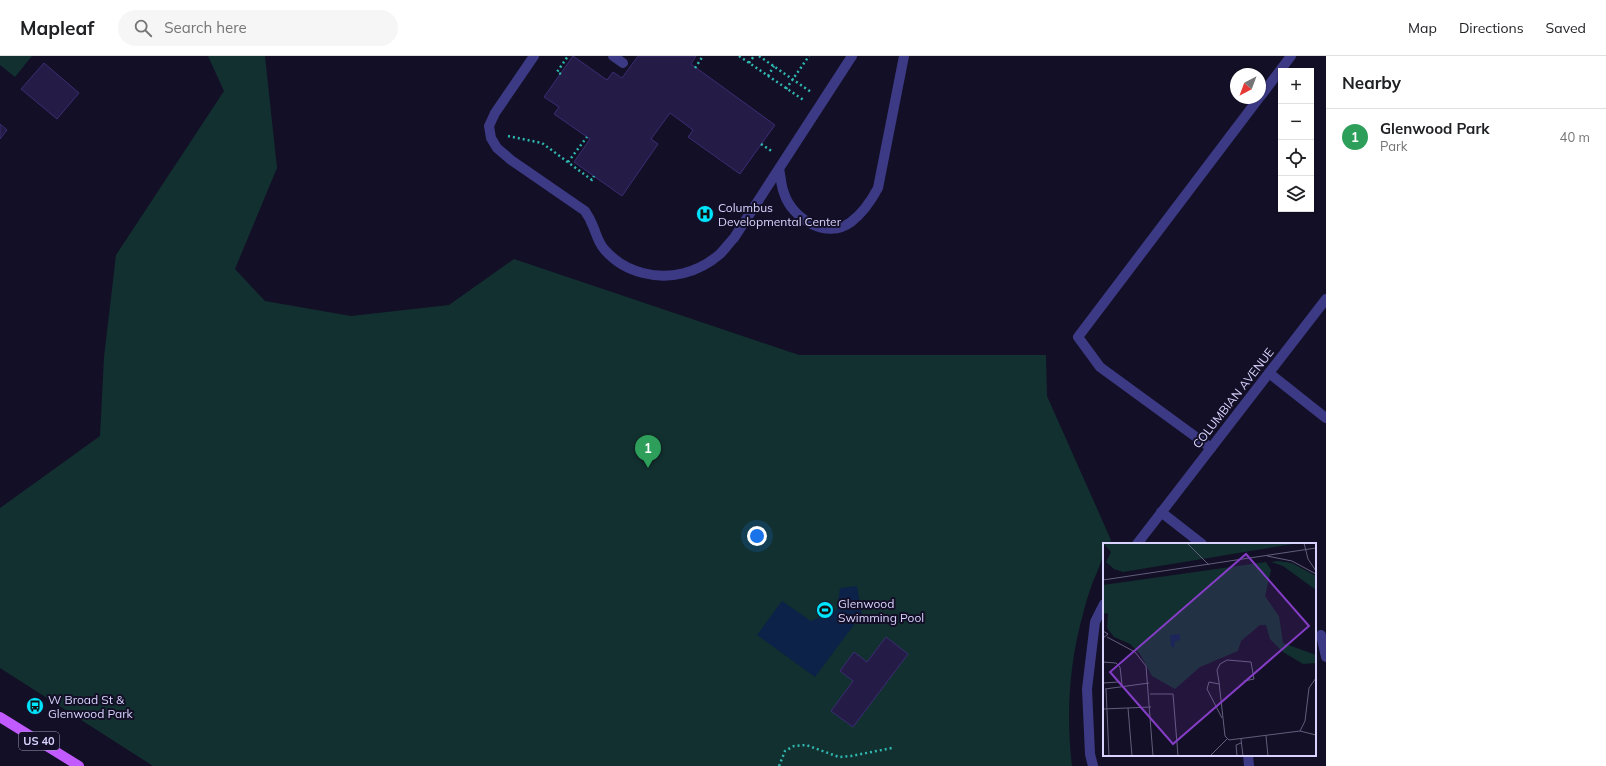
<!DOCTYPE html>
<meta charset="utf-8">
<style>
body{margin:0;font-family:Mulish,sans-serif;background:#f6f6f6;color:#202124}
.controls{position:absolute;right:12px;top:12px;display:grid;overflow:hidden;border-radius:0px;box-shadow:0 1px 3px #0004}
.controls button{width:36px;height:36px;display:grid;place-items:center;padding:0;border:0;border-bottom:1px solid #e0e0e0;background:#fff;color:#202124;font:20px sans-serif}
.compass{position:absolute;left:1230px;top:12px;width:36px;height:36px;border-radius:50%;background:#fff;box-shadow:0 1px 3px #0004;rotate:221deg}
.you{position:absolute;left:757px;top:480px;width:14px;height:14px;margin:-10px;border:3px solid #fff;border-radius:50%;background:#1a73e8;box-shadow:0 0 0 6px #1a73e833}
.badge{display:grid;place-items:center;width:26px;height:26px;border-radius:50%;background:#0f766e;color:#fff;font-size:13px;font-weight:700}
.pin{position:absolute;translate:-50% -33px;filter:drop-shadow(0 1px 2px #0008)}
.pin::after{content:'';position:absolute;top:21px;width:14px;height:12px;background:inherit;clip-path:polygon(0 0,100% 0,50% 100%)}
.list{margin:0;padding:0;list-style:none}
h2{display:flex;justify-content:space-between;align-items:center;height:52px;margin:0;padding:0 16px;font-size:17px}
h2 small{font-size:13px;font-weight:400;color:#757577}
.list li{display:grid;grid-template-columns:26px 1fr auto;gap:12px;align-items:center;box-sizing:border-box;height:56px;padding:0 16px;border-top:1px solid #e0e0e0}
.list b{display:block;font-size:15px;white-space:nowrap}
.list p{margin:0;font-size:13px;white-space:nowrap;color:#757577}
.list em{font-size:13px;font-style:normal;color:#757577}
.icon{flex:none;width:22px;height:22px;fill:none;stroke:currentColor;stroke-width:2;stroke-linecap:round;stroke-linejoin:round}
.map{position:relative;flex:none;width:1326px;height:710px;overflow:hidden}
header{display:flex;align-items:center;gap:24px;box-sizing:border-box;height:56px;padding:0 20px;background:#fff;border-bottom:1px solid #e0e0e0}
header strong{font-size:19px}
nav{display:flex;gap:22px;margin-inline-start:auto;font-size:14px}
.search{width:280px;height:36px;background:#f6f6f6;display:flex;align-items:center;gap:10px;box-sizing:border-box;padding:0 14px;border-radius:22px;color:#757577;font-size:15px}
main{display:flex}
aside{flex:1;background:#fff}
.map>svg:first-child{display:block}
</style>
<header>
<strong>Mapleaf</strong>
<div class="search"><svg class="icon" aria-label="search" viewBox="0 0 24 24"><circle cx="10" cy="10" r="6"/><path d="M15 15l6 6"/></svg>Search here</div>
<nav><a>Map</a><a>Directions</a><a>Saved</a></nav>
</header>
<main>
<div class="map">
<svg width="1326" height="710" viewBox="0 0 1326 710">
<rect width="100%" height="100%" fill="#130f26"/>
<path fill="#12302f" d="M0,0H32L15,21L0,9Z
M208,0H265L277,112L235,213L265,245L351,260L449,249L514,203L799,299H1046L1047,340L1111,484L1109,488H1104C1104,504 1096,517 1091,531C1088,540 1085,549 1083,558C1069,608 1066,659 1072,710H153L0,612V452L100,380L104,301L116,199L224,35Z"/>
<path fill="#0c2248" d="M857,530L862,558L815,621L757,579L782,545L811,565L837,554L840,532Z"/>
<path fill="#241b47" stroke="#3b2d73" d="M573,0L607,24L613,16L622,22L638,0H696L691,8L775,69L740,118L688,81L693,74L670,57L651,83L658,88L622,140L574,106L590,83L554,58L559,51L544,41Z
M44,7L79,37L57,63L21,33Z
M0,68L7,74L0,83Z
M886,581L908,598L853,671L831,655L853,625L840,615L854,596L867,606Z"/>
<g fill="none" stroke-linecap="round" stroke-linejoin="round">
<path stroke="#2fb8b0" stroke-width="2.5" stroke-dasharray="2 3" stroke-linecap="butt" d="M739,0L805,45
M759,0L811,36
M749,7L754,0
M695,12L703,0
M561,18L557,16L568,0
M768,20L774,10
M786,33L809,0
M508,80L542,87L592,124L594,120
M761,88L773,96
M568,106L587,81
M779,710L785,695L794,690L806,689L839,701L851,700L892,692"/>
<path stroke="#3d3a85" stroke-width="10" d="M534,0L495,57L489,70L491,82L497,92L511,104L585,155C587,159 590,162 591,166C596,175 597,185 604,193C615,206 627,213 643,217C670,224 698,217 720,198C725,193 729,187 734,182L852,0
M613,0L623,7
M1260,41L1291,0
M779,113C781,121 781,130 784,137C792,163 827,184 851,166C863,157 871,145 878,132L904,0
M1269,317L1326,362
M1211,392L1100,311L1078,281L1259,42
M1248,699L1249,710"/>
<path stroke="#3d3a85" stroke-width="10" d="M1161,456L1202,488
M1137,488L1326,243
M1321,579L1326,601
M1093,710L1090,698L1087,633L1095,566L1104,548"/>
<path stroke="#c25bff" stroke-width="10" d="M0,661L79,710"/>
</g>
<defs>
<g id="hospital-disc" transform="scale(0.9)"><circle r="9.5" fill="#00e5ff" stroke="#130f26"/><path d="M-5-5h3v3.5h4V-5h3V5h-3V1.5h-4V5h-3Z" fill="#111"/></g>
<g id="stadium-disc" transform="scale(0.9)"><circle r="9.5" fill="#00e5ff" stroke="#130f26"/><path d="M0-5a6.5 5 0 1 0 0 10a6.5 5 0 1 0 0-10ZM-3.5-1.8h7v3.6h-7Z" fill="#111"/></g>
<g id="bus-disc" transform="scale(0.9)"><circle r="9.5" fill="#00e5ff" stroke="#130f26"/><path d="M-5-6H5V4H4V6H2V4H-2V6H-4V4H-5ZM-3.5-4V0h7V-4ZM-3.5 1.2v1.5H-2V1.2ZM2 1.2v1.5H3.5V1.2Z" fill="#111"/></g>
</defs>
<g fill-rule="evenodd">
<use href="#hospital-disc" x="705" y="158"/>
<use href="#stadium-disc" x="825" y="554"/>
<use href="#bus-disc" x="35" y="650"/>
</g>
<g text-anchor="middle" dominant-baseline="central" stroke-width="4" stroke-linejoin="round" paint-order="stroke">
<rect fill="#130f26" stroke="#9e99be" stroke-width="1" x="19" y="676" width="40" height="18" rx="3"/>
<g font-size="11" font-weight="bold" fill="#d9d4ff">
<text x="39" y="685">US 40</text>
</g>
<g font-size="12" fill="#d9d4ff" stroke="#130f26" text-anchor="start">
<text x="718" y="151">Columbus<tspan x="718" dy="14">Developmental Center</tspan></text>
<text x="838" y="547">Glenwood<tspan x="838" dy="14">Swimming Pool</tspan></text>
<text x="48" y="643">W Broad St &amp;<tspan x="48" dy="14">Glenwood Park</tspan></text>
</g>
<g font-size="12" fill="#d9d4ff" stroke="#130f26">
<text transform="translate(1233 342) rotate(-52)">COLUMBIAN AVENUE</text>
</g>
</g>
<g transform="translate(1103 487)">
<rect width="213" height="213" fill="#130f26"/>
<path d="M0,0H196L20,29L11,26L3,19L8,9ZM175,18L189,20L213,33V47L180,23L168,19ZM163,19L168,27L162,53L176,73L180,100L213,112V120L200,121L180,109L167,96L163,82H157L138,98L135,108L97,124L72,146L49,133L37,111L27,101L11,94L4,85L5,70L0,71V42Z" fill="#12302f"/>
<path d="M77,91V97L72,98L71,105L68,103L67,92Z" fill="#0c2248"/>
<path fill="none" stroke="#625e7d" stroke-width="1" d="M84,0L106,22M201,0L205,16L213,28M164,13L189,18L213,31M0,37L213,5M0,88L5,91L0,95M4,94L32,109L43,123L50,213M0,119L13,120L17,124L19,142M141,138L151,136L148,119L124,117L117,121L114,127L116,139L122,193L126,197L197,188L202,178L206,145L213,135M0,140L15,139L19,142M116,141L106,139L104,146L119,175M2,146L46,140M3,146L6,213M47,151H70L75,213M25,165L29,213M0,166L48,164M197,188L213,192M163,193L165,213M138,196L140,213M107,213L124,196M134,213L133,202L138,200"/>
<path fill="#843dc5" fill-opacity="0.15" stroke="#843dc5" stroke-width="2" d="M143,11L206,83L70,201L7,129Z"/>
<rect width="213" height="213" fill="none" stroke="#d9d4ff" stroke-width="2"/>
</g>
</svg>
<div class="controls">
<button>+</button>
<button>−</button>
<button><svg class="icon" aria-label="locate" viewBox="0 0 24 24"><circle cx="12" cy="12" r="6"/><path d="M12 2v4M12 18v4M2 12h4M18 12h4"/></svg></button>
<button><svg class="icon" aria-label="layers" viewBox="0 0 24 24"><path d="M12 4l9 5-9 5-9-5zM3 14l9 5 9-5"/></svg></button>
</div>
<svg class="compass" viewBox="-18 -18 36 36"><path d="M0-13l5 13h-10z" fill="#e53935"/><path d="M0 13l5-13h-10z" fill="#757577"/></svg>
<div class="you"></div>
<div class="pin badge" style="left:648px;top:412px;background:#2e9e5b">1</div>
</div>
<aside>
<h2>Nearby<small></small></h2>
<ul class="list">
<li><span class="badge" style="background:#2e9e5b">1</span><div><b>Glenwood Park</b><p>Park</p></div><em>40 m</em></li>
</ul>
</aside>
</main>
